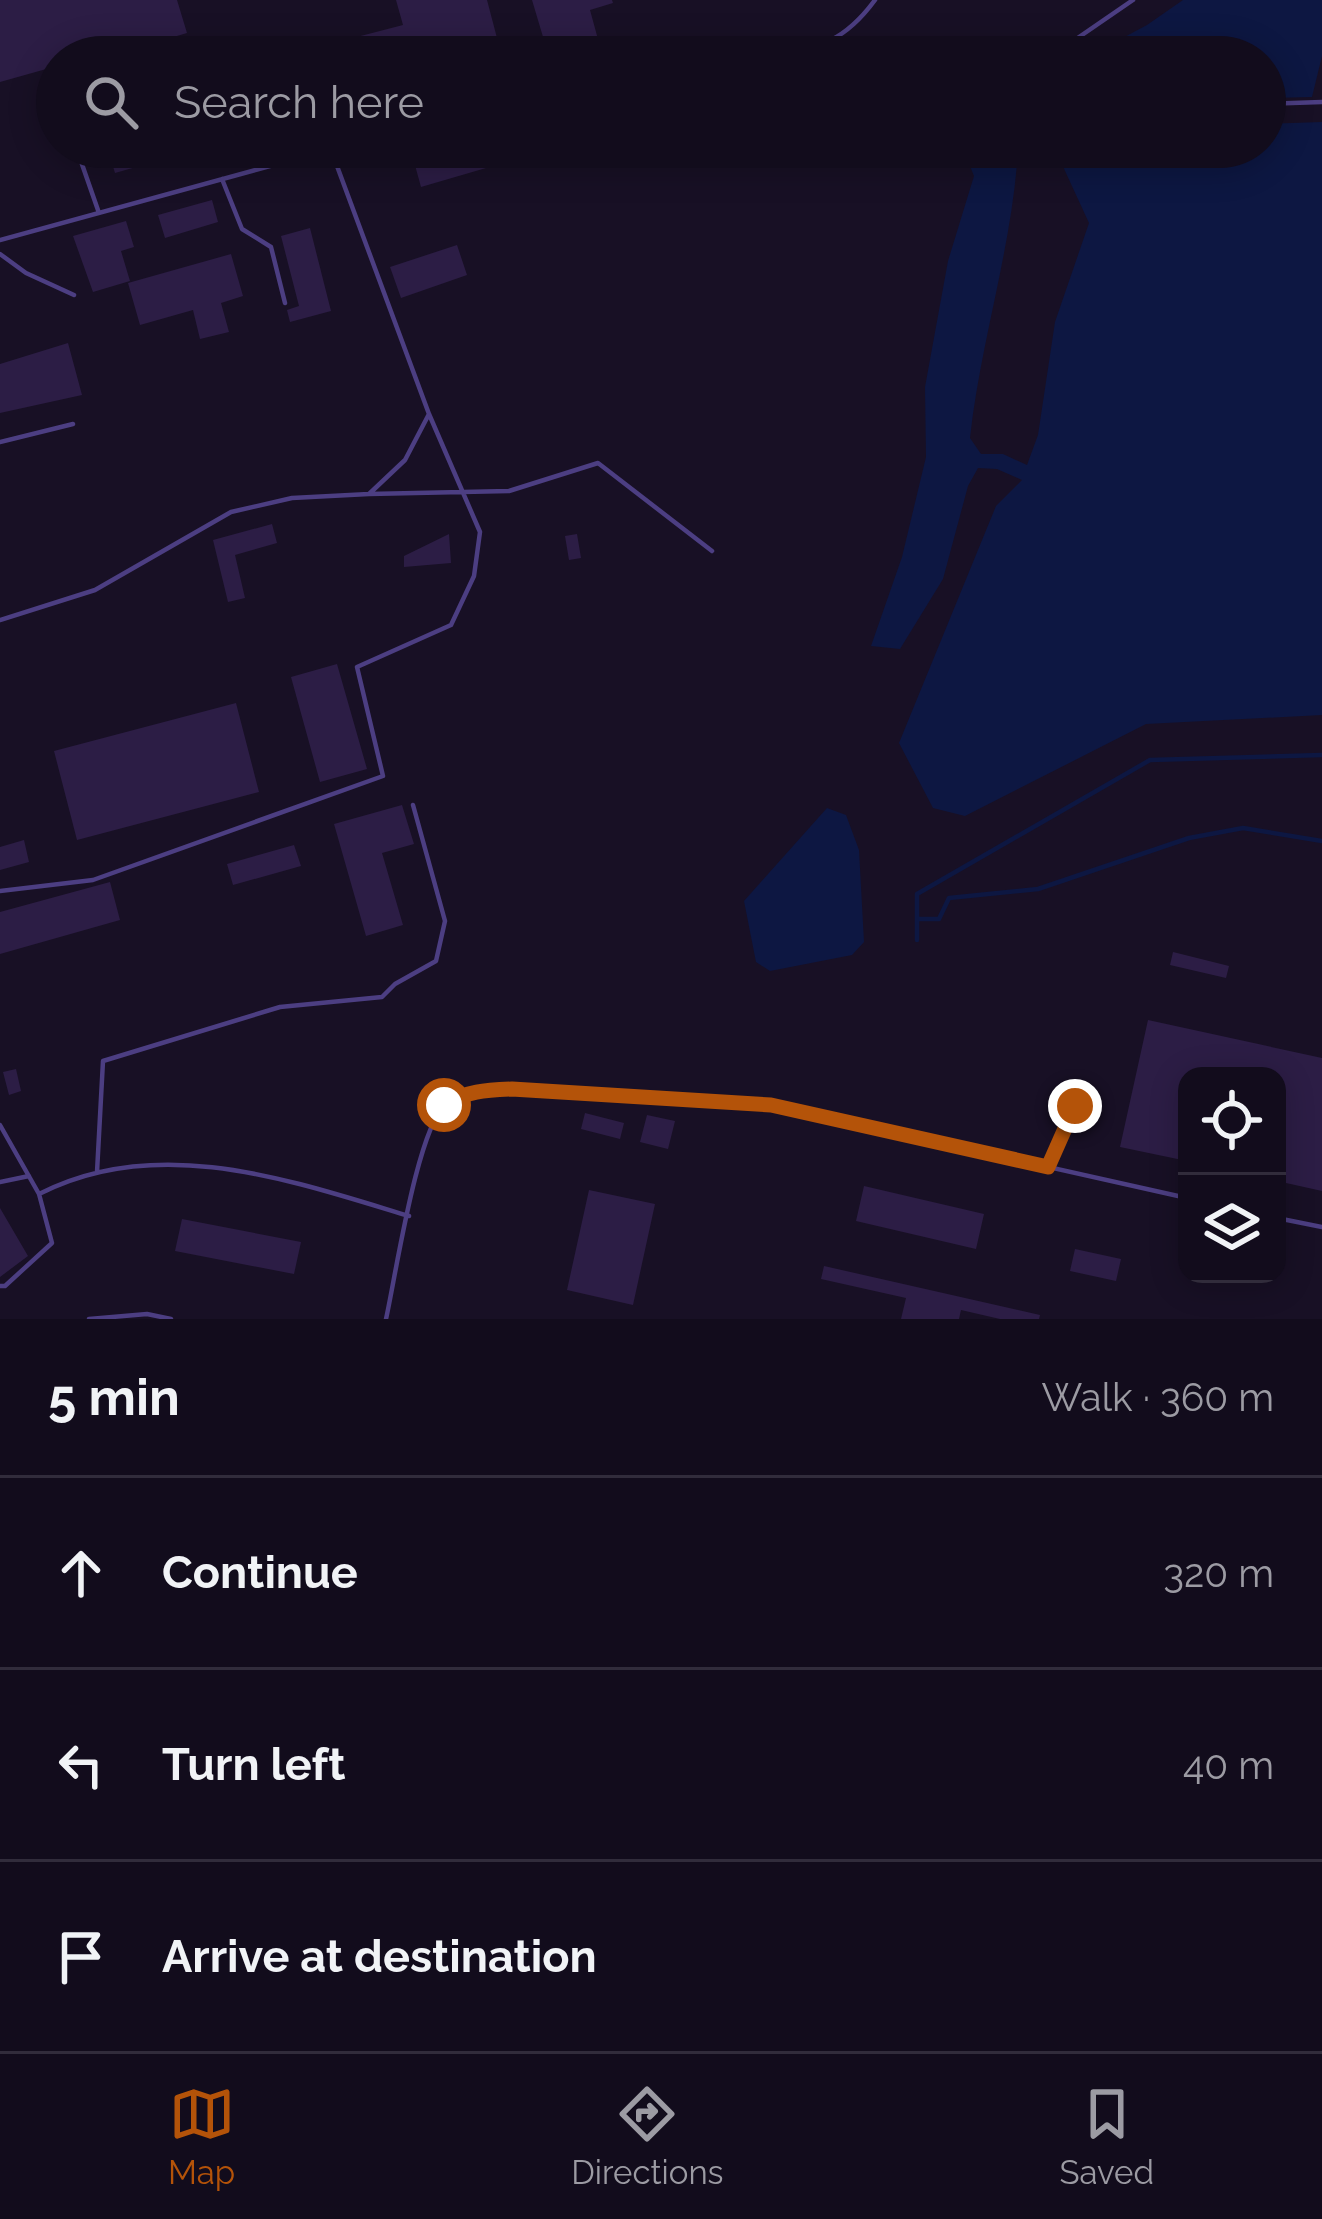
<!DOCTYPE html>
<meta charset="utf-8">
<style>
body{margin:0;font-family:Raleway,sans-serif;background:#1f1a29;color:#f1f3f6}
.controls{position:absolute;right:36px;bottom:36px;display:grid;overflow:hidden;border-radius:24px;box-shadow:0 6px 30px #0003}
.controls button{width:108px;height:108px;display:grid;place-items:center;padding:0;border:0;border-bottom:3px solid #312c3b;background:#120c1c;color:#f1f3f6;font:60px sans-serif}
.stop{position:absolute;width:36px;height:36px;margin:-27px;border:9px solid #b45309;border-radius:50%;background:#fff}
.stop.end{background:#b45309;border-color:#fff;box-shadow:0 3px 12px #0008}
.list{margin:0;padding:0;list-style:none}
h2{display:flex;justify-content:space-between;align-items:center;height:156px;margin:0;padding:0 48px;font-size:51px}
h2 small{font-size:39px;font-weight:400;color:#9c9ba3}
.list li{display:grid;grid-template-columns:78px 1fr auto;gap:36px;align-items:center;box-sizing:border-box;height:192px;padding:0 48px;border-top:3px solid #312c3b}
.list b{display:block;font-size:45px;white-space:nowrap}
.list em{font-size:39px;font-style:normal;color:#9c9ba3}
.icon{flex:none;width:66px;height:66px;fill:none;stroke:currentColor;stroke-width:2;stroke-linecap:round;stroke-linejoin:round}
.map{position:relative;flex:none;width:1322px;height:1319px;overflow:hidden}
.search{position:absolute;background:#120c1c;box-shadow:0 6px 30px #0003;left:36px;right:36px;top:36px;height:132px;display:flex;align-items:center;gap:30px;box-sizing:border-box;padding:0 42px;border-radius:66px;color:#9c9ba3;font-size:45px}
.sheet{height:732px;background:#120c1c}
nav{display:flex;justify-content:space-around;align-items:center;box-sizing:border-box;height:168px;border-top:3px solid #312c3b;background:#120c1c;font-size:33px;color:#9c9ba3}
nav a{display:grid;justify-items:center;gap:6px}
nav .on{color:#b45309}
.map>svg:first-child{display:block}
</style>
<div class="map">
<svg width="1322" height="1319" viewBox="0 0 1322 1319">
<rect width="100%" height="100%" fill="#181025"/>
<path fill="#0d1742" d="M1183,0H1322V56L1312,97L1266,98L1268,65L1262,54L1253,57H1087L1147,25Z
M1322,122V715L1146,724L965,816L933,808L899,743L996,506L1022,480L997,469L978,468L968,486L943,579L900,649L871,646L902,557L926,457L925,387L948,261L974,176L967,159L947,147H1005L1017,164C1009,257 980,346 970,438L981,454H1003L1027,465L1038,435L1055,322L1089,223L1054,147H1265V124Z
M827,808L846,815L859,850L864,942L852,955L770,971L756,962L744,901Z"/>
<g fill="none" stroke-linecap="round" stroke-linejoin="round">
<path stroke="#0d1742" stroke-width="4.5" d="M917,919H939L949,898L1038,889L1189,838L1243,828L1322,841
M917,940V894L1150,760L1322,755"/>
</g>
<path fill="#2c1d45" d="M0,0H177L187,33L143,46L146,57H57V66L0,82Z
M396,0H487L502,57H325L322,46L403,25Z
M532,0H612L613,3L590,10L599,43L549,57Z
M107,147H172L175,156L115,173Z
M410,147H529L531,155L421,187Z
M212,200L218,222L165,238L158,215Z
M126,221L134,247L121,251L130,281L93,292L73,236Z
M310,228L331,311L290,322L287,310L299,306L281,236Z
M457,245L467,275L401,298L390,267Z
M231,254L243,296L221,303L229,332L200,339L193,310L140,325L128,283Z
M68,343L82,395L0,413V364Z
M272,524L277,543L235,555L245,598L228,602L213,540Z
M449,534L451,563L404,567V556Z
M577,534L581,558L569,560L565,536Z
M337,664L367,769L320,782L291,677Z
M236,703L259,792L77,840L54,751Z
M402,805L414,844L382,853L403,925L366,936L334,824Z
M24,840L29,862L0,870V847Z
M294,845L301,866L233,885L227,864Z
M110,882L120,920L0,954V912Z
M1173,952L1229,966L1226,978L1170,965Z
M1148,1020L1322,1058V1191L1277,1181V1076H1187V1161L1120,1147Z
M16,1069L21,1091L9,1095L3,1072Z
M585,1113L624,1123L620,1139L581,1129Z
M647,1115L675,1121L668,1149L640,1142Z
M864,1186L984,1214L976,1249L856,1221Z
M589,1190L655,1204L633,1305L567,1290Z
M0,1208L28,1256L0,1277Z
M182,1219L301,1242L294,1274L175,1251Z
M1075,1249L1121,1259L1116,1281L1070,1271Z
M824,1266L1040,1315L1039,1319H1000L961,1310L959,1319H901L906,1298L821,1279Z"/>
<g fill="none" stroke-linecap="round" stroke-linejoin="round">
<path stroke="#4c3e82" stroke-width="4.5" d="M771,57C820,48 845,41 875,0
M1050,57L1133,0
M54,85L57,93
M1265,104L1322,102
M76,147L99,213
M865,147L874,151L888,147
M319,155L348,147
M222,179L242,229L271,247L285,303
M0,240L303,157C318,156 326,156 337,166L429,414L405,460L369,494L292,498L231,512L95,590L0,620
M0,254L26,273L74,295
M0,442L73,424
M369,494L509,491L598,463L712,551
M0,891L93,880L383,776L357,667L451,625L474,576L480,532L429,414
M0,1125L39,1194L52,1243L5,1286H0
M1047,1167L1075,1106
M97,1172L103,1061L280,1007L382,997L395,984L436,961L445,921L413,805
M0,1182L29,1176
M39,1194C157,1133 290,1180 409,1216
M1277,1218L1322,1227
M89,1319L147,1314L171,1319
M386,1319C396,1274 417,1130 446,1103C456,1095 469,1093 481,1090L771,1105L1187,1198"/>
</g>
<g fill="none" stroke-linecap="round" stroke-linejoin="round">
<path stroke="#b45309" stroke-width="15" d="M444,1105C465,1091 487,1090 512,1089L771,1105L1048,1167L1075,1106"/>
</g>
</svg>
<div class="controls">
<button><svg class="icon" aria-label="locate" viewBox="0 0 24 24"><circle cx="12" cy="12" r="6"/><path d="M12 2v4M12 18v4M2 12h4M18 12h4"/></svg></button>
<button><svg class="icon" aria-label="layers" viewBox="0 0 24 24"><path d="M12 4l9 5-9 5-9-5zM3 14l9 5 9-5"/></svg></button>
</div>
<div class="stop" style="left:444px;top:1105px"></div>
<div class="stop end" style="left:1075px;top:1106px"></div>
<div class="search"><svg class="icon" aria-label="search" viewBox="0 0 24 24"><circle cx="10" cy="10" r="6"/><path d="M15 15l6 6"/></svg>Search here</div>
</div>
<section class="sheet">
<h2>5 min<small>Walk · 360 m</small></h2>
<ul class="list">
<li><svg class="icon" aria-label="ahead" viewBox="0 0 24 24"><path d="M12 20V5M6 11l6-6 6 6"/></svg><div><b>Continue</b></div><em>320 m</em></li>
<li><svg class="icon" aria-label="left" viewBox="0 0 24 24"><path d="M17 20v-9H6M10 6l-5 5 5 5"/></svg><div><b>Turn left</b></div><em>40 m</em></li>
<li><svg class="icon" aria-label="arrive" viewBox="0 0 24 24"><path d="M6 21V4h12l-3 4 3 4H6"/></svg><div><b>Arrive at destination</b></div></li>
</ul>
</section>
<nav>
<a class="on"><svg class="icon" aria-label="map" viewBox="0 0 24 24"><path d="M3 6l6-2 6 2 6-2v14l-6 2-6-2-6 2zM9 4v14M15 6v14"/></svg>Map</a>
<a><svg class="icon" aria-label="directions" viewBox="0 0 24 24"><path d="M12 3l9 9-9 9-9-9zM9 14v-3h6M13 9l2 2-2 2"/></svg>Directions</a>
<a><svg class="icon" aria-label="saved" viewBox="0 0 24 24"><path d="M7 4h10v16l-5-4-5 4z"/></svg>Saved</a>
</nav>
